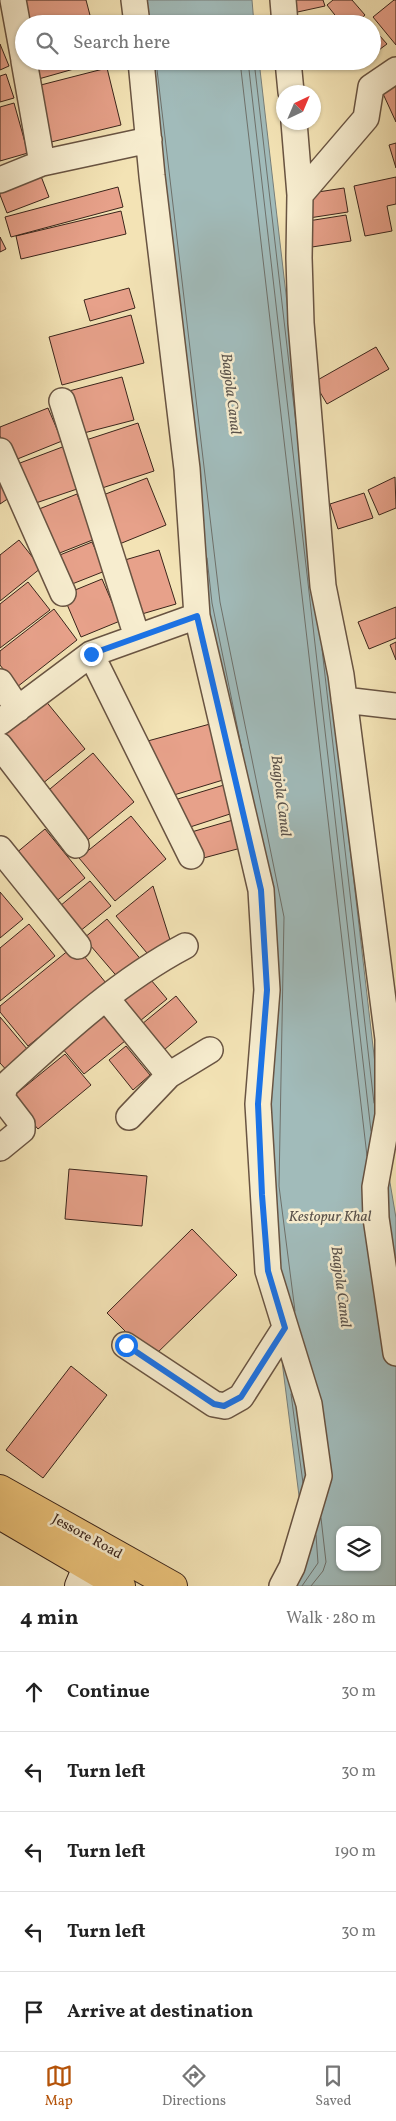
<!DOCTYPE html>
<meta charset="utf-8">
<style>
body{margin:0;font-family:Vollkorn,serif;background:#f2f2f2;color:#222}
.controls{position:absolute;right:15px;bottom:15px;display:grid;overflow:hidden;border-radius:10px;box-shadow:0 1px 4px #0004}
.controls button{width:45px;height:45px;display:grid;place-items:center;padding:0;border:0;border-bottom:1px solid #e0e0e0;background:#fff;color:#222;font:25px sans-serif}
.compass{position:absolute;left:276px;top:85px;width:45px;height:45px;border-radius:50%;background:#fff;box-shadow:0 1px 4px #0004;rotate:44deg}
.stop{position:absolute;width:15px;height:15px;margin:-11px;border:4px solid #1a73e8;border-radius:50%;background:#fff}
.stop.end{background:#1a73e8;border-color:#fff;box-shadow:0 1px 5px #0008}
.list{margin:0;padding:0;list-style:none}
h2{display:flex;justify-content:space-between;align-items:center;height:65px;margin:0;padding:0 20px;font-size:21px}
h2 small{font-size:16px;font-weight:400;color:#767676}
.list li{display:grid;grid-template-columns:32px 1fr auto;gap:15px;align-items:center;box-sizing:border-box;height:80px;padding:0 20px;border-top:1px solid #e0e0e0}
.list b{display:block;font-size:19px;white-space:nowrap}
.list em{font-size:16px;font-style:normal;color:#767676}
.icon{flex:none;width:28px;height:28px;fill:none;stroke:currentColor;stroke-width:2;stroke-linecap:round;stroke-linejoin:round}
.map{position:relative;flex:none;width:396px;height:1586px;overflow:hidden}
.search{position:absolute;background:#fff;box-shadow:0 1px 4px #0004;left:15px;right:15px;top:15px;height:55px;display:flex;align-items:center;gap:12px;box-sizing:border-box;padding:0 18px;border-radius:28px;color:#767676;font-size:19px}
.sheet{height:465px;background:#fff}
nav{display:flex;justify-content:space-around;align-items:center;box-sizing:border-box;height:70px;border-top:1px solid #e0e0e0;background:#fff;font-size:14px;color:#767676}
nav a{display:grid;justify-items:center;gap:2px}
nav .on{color:#b45309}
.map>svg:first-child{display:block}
</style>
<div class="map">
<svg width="396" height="1586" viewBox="0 0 396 1586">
<rect width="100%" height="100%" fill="#f3e3b5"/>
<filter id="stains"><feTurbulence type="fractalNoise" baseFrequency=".004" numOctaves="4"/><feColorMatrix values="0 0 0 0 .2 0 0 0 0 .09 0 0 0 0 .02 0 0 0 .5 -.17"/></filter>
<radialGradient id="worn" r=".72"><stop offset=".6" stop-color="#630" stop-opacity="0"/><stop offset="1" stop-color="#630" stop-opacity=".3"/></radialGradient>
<path fill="#a1bbba" stroke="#787f7a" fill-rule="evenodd" d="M130,0H252L254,24H132Z
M137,61H259L386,1159L396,1218V1586H287L307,1559L260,1187L266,920L201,605ZM340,1530H377V1567H340Z"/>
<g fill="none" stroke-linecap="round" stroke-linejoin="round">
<path stroke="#6e706a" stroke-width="1" d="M156,61L220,602L284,917L279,1186L295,1311
M240,61L367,1156
M248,61L371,1131
M254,61L296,424
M207,558L212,603L242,750
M322,649L374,1103
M291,1394L303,1483
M302,1586L318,1563L316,1535
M311,1586L323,1571L326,1562L321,1518"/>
</g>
<path fill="#e7a18a" stroke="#3b251b" d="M20,0H86L91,19L71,24H26Z
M290,0H323L325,6L293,13Z
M333,0H352L365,15L355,24H342L327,5Z
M394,0H396V45L373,17Z
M372,27L387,44L372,55Z
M0,44L9,66L0,70Z
M30,61H102L35,80Z
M107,68L121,125L47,143L33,87Z
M6,74L14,98L0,102V76Z
M396,77V122L379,85Z
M14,103L28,153L0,161V107Z
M396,143V168L389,145Z
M39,171L49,197L7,213L0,195V186Z
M396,177V204L387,206L392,231L365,236L354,186Z
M118,187L123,207L11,237L5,217Z
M344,188L348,212L309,218L305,194Z
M121,211L126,234L21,259L16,236Z
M346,215L351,241L312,247L308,221Z
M0,237L6,249L0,252Z
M129,288L135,308L90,321L84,300Z
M131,315L144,363L62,385L49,337Z
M376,347L389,369L327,404L314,382Z
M122,377L134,420L80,434L69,391Z
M48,408L62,441L10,462L0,436V427Z
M138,423L154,471L99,489L83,441Z
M65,446L80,488L27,506L12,466Z
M0,477L12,496L0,504Z
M395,477L396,508L379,515L368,490Z
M147,478L166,525L117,545L98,497Z
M364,493L373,518L338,529L330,504Z
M77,494L95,539L47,558L29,513Z
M19,540L41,568L0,601V555Z
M92,542L105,571L62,588L50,559Z
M159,550L176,604L135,616L118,562Z
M102,579L120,621L81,637L63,595Z
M28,582L50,610L0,648V604Z
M396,607V638L369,649L358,622Z
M54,609L77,640L17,687L0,665V651Z
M396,642V660L390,645Z
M40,694L85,749L42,784L0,733Z
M210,724L223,780L164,798L144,742Z
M93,753L134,802L84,843L44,794Z
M224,785L233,813L181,830L171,801Z
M131,816L166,859L115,901L79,858Z
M233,820L241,848L196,860L188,833Z
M45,829L85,878L49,907L9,859Z
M90,881L111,906L74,936L54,911Z
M153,886L171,943L152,959L116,916Z
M0,892L23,919L0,938Z
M107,919L143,962L120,980L84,938Z
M29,924L55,956L0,1001V948Z
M75,945L106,983L28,1046L0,1012V1006Z
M146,974L167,999L135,1025L115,999Z
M176,996L197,1022L158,1055L136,1029Z
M102,1014L125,1041L84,1074L62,1048Z
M0,1017L33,1056L11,1075L0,1063Z
M126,1046L150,1075L133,1090L109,1060Z
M65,1054L91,1085L38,1129L11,1098Z
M69,1169L147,1176L142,1226L65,1219Z
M192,1229L237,1275L152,1358L107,1313Z
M71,1366L107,1395L43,1478L6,1450Z"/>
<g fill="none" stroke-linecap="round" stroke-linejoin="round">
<g stroke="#695442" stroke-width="28">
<path id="street" d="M13,0L24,60
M134,0L137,24
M283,0L285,24
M24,61L42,163
M141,61L152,176L187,469L197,616L261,890L267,990L258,1104L268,1271L309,1404L319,1476L292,1567L282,1586
M288,61L291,92
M294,122L300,195L299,258L301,323L323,586L341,675L388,1039V1115L375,1187L376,1218L396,1353
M0,180L42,163L149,140
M300,195L366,118L371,87L396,70
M62,401L137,637
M0,451L63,593
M91,654L191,856
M0,682L18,709
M344,700L396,706
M0,722L91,654L197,616
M0,746L76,845
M0,849L78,946
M106,998L169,1075
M129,1117L169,1075L210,1050
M0,1148L22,1130V1124L2,1098L5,1086C61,1035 117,982 185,946
M125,1345L214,1404L225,1406L241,1397L285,1328"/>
</g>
<g stroke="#3b251b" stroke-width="30">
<path id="secondary" d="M79,1586L97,1544"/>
</g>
<g stroke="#3b251b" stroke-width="30">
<path id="primary" d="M0,1489L173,1586
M0,1515L121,1586"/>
</g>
<use href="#street" stroke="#f7edcf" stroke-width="25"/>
<use href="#secondary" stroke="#f7edcf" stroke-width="28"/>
<use href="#primary" stroke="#eac27a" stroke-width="28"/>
</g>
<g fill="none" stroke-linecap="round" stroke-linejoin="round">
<path stroke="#1a73e8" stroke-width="6" d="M91,654L197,616L261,890L267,990L258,1104L262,1195L268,1271L285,1328L241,1397L224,1406L214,1404L126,1345"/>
</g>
<g text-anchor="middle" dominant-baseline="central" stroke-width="5" stroke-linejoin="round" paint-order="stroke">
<g font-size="14" fill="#3b251b" stroke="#f7edcf">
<text transform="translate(87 1537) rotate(29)">Jessore Road</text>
</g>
<g font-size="15" font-style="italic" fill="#5a524b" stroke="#f7edcf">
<text transform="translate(230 394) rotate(83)">Bagjola Canal</text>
<text transform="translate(280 796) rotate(83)">Bagjola Canal</text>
<text x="330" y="1217">Kestopur Khal</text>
<text transform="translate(340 1287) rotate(83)">Bagjola Canal</text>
</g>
</g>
<rect width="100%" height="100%" filter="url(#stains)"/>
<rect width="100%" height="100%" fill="url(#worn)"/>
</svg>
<div class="controls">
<button><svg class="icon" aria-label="layers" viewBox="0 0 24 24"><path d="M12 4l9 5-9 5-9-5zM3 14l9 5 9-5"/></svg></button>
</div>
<svg class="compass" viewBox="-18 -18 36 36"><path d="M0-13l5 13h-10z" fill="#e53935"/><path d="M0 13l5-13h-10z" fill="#767676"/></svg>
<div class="stop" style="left:126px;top:1345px"></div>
<div class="stop end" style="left:91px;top:654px"></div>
<div class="search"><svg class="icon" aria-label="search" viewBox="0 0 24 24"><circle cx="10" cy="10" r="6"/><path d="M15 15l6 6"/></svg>Search here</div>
</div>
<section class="sheet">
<h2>4 min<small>Walk · 280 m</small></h2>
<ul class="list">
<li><svg class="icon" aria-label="ahead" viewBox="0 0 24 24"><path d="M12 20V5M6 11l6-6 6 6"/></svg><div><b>Continue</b></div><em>30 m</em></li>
<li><svg class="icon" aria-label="left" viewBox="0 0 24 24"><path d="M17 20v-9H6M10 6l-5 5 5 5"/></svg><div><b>Turn left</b></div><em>30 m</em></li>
<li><svg class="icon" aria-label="left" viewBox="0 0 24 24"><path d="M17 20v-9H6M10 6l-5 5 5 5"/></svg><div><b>Turn left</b></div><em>190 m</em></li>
<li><svg class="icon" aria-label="left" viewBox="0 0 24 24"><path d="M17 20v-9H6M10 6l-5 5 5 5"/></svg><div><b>Turn left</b></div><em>30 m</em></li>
<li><svg class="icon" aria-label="arrive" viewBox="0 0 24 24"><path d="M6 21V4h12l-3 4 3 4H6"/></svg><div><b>Arrive at destination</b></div></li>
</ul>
</section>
<nav>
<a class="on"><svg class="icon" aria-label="map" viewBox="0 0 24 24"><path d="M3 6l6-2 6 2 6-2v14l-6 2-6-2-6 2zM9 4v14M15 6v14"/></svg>Map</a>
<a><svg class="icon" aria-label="directions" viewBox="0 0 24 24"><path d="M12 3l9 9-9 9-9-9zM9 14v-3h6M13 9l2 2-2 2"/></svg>Directions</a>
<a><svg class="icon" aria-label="saved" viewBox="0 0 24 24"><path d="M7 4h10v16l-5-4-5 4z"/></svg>Saved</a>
</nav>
